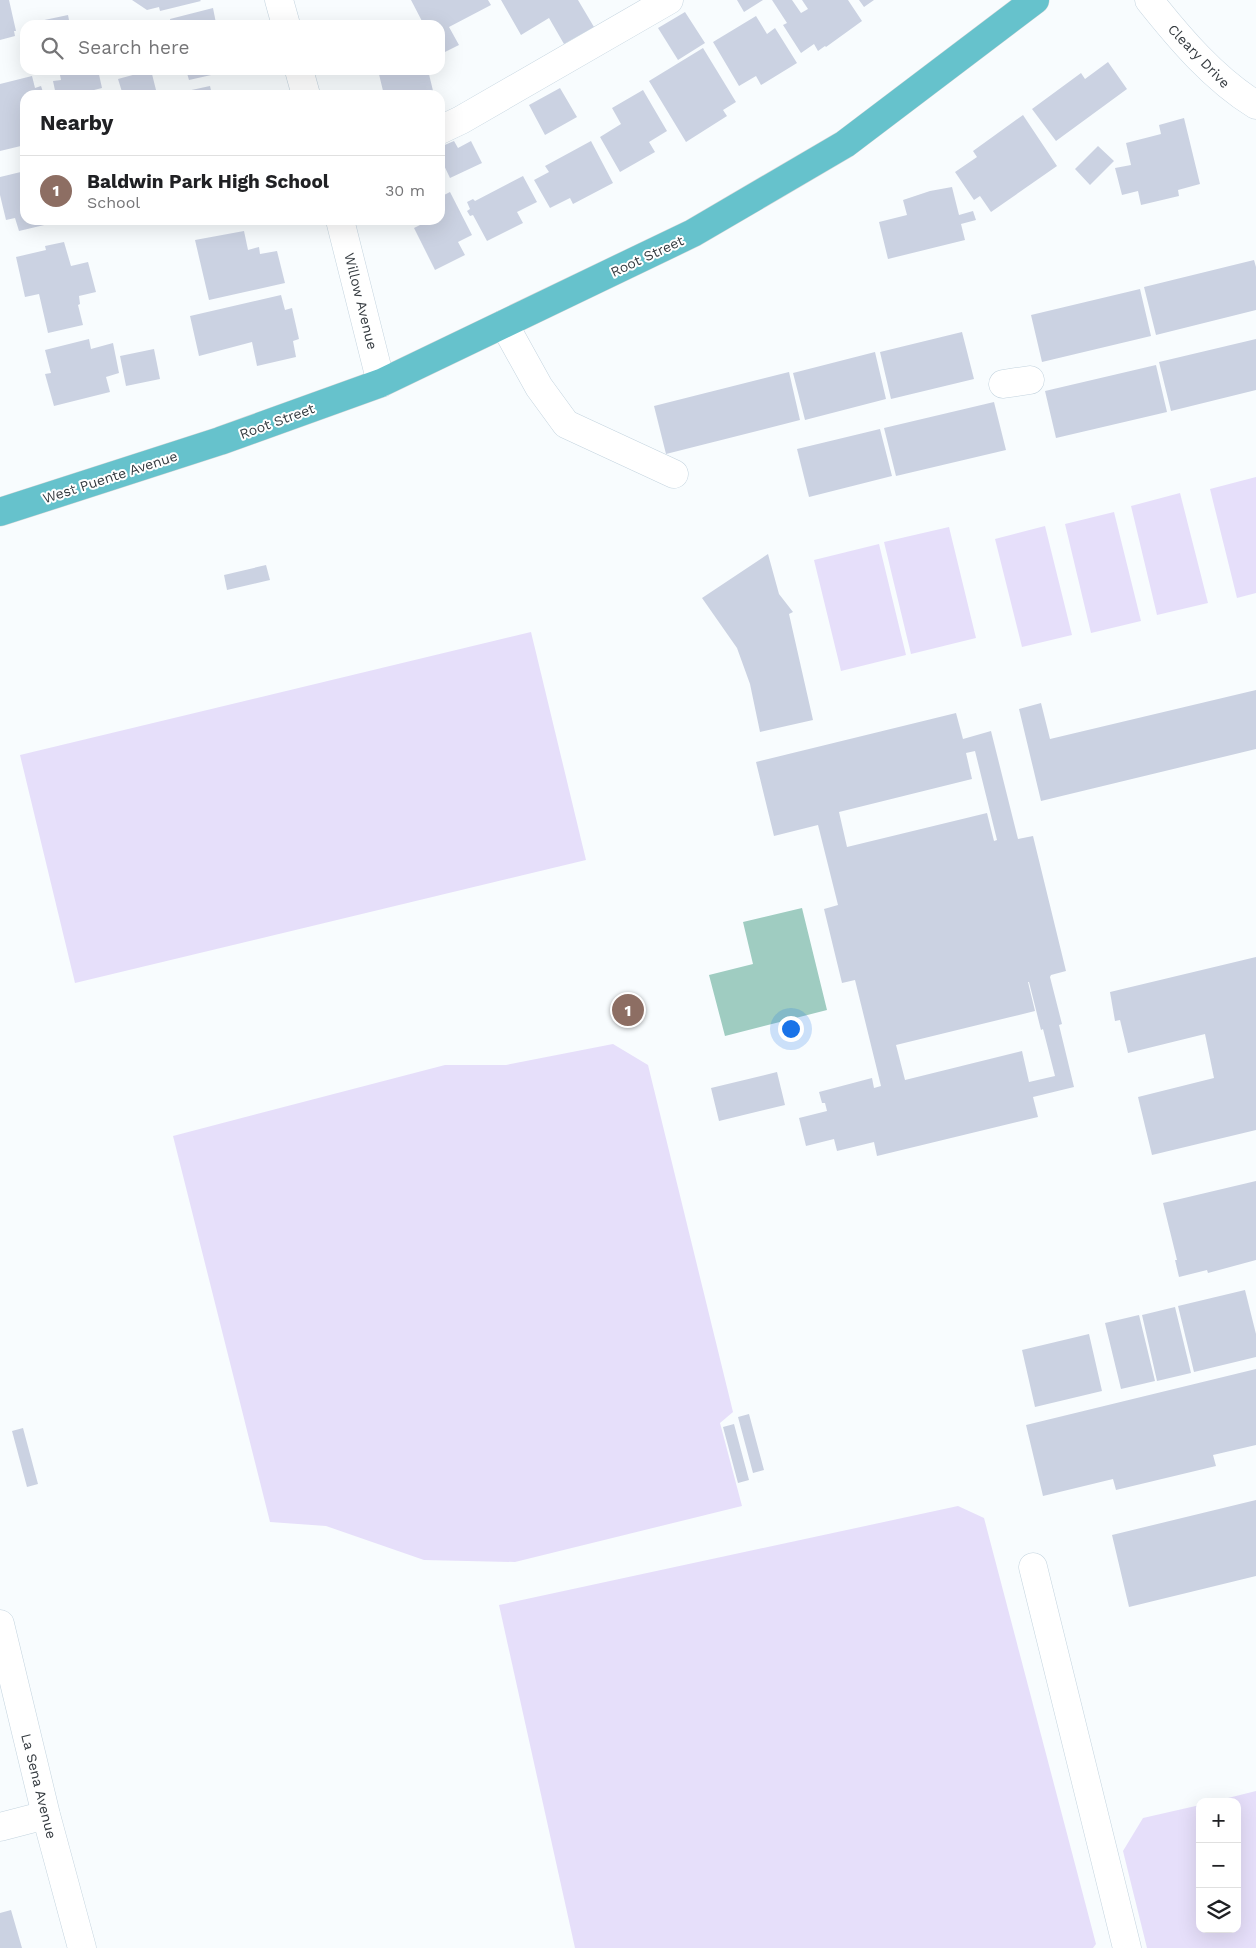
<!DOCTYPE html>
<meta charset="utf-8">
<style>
body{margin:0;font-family:"Work Sans",sans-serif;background:#f6f6f6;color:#202124}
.controls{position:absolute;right:15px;bottom:15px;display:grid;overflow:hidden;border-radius:10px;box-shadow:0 5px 20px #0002}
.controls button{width:45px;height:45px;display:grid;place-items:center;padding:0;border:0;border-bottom:1px solid #e0e0e0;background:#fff;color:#202124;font:25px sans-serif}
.you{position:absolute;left:790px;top:1028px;width:18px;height:18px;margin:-12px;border:4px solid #fff;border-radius:50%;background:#1a73e8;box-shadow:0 0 0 8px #1a73e833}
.badge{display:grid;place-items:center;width:32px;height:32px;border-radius:50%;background:#1a73e8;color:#fff;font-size:16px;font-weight:700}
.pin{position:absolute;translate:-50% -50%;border:2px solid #fff;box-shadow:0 1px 5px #0006}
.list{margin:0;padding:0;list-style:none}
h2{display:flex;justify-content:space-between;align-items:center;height:65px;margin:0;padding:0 20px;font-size:21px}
h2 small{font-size:16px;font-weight:400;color:#757577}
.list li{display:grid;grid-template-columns:32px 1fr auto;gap:15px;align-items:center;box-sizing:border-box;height:70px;padding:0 20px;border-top:1px solid #e0e0e0}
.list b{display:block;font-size:19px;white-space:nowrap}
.list p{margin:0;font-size:16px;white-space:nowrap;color:#757577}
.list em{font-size:16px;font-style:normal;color:#757577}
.icon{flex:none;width:28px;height:28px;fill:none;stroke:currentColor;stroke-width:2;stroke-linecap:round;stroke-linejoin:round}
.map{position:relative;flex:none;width:1256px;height:1948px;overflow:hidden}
.search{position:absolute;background:#fff;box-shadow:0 5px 20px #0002;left:20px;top:20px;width:425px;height:55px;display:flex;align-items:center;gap:12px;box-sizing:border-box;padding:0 18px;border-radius:15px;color:#757577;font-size:19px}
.panel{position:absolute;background:#fff;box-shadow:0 5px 20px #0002;left:20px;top:90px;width:425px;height:135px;border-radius:15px}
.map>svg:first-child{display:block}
</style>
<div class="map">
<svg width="1256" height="1948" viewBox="0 0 1256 1948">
<rect width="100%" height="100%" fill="#f8fcfe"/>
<path fill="#e6dffa" d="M1256,477V593L1237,598L1210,489Z
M1180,493L1208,603L1157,615L1131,506Z
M1114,512L1141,621L1091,633L1065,524Z
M1045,526L1072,635L1022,647L995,539Z
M949,527L976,638L911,654L884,542Z
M879,544L906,655L841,671L814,560Z
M531,632L586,860L75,983L20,755Z
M613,1044L648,1065L733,1412L720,1423L742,1506L515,1562L424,1560L326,1526L270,1522L173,1136L445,1065H506Z
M958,1506L984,1518L1096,1944L1093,1948H575L499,1605Z
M1256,1791V1948H1147L1123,1851L1143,1818L1200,1805V1929H1237V1802H1212Z"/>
<path fill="#9fccc1" d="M802,908L827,1010L725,1036L709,975L753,964L743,922Z"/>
<path fill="#cbd2e2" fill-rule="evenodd" d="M0,0H9L16,31H14L15,36L0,40Z
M132,0H200L201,1L160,11L159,7L147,10Z
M411,0H488L491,5L449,27L459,45L441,54L440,25H424Z
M501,0H578L594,27L564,44L549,18L521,35Z
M737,0H763L744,12Z
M772,0H792L801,13L808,9L802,0H848L862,21L826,47L825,46L818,51L814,44L801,53L783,25L787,23Z
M859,0H874L864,7Z
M213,8L216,23L224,21L225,25H171L170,19Z
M685,12L705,43L678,60L658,28Z
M68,15L70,25H36L35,22Z
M756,16L767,34L775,28L797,63L761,85L756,76L739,86L713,42Z
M703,48L736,102L723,110L727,116L686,142L649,81Z
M1108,62L1127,89L1056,141L1032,109L1081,73L1085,79Z
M59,70H98L102,88L74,95H56L53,81L61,80Z
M151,70L156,90L146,92L147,95H123L118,79Z
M186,70H228L229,71L189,80Z
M378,70H428L434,95H384Z
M32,76L35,88L41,86L44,95H25V145L0,151V84Z
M210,86L212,95H174L173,94Z
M560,88L577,117L545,135L529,105Z
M643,90L667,131L649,142L655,152L620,172L600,137L621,124L612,108Z
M1023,115L1057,166L991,212L980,196L974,200L955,172L977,157L973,151Z
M1184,118L1200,184L1178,190L1179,196L1141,205L1138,191L1122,195L1115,168L1131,165L1126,143L1161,134L1159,125Z
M454,141L458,148L471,141L482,163L450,178L440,157V147Z
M591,141L613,183L573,204L570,198L550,208L534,180L549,172L545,166Z
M1098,146L1114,161L1090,185L1075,169Z
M25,171V220L61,221L19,231L15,218L6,220L0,195V177Z
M523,176L537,202L517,212L523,223L487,241L473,215L470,216L467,211L470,209L467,202L473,199L475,201Z
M952,187L959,215L973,211L976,220L961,224L965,240L888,259L879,222L907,215L903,200L930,191Z
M450,192L472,235L458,242L465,255L435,270L414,228L420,225L418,220H440V197Z
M244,231L248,250L259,247L260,254L277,251L285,283L209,300L195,240Z
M64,242L71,266L88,262L96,292L79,296L80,304L78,305L83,325L48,333L39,294L25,297L16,257L46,250L45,246Z
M1254,260L1256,267V310L1156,335L1144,287Z
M1140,289L1151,336L1042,362L1031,315Z
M281,295L285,310L292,308L299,339L293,341L296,357L257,366L252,342L199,356L190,316Z
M962,332L974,379L891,399L880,352Z
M89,339L91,349L113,343L119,373L106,377L110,392L54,406L45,374L51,373L45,350Z
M1256,339V390L1171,411L1159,362Z
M154,349L160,379L126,386L120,356Z
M875,352L886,399L805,420L793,373Z
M1156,365L1167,412L1056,438L1045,391Z
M789,372L800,420L666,454L654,406Z
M994,402L1006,450L896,476L884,428Z
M880,429L892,476L809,497L797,449Z
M768,554L779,594L793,612L789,614L813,720L760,732L750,684L737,648L702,598Z
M266,565L270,580L227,590L224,575Z
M1256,690V749L1041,801L1019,709L1041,703L1050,739Z
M956,713L963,739L991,731L1018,839L1033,836L1066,971L1051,975L1050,977L1062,1024L1059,1025L1074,1087L1033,1097L1038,1117L877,1156L874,1142L837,1151L834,1139L806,1146L799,1118L827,1111L825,1103H822L819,1092L872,1078L874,1088L881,1086L855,980L842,983L824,909L838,905L818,825L774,836L756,762ZM975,751L997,840L994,841L987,813L847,847L839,812L972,779L966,753ZM1028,982H1029L1041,1030L1043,1029L1055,1076L1029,1082L1022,1051L905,1080L896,1045L1035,1011Z
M1256,957V1130L1152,1155L1138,1097L1214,1078L1205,1034L1128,1053L1120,1020L1115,1021L1110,992Z
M777,1072L785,1105L719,1121L711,1088Z
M1256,1181V1260L1208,1273L1207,1270L1179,1277L1175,1260H1177L1163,1203Z
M1245,1290L1256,1334V1357L1194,1372L1178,1306Z
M1175,1307L1191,1373L1157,1381L1142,1315Z
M1139,1315L1155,1381L1121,1389L1105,1323Z
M1089,1334L1102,1391L1035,1407L1022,1350Z
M1256,1369V1445L1213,1455L1216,1466L1116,1490L1113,1479L1043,1496L1026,1425Z
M749,1414L764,1470L753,1473L738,1417Z
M734,1424L749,1480L738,1483L723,1427Z
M23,1428L38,1484L27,1487L12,1431Z
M1256,1500V1576L1129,1607L1112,1535Z
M11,1910L22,1948H0V1913Z"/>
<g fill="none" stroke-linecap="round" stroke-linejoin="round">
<g stroke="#c4d4df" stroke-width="29">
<path id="minor" d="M279,0L286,25
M1149,0C1180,39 1214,79 1256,105
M299,70L306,95
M440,130L461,120L669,0
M340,220L381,383
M504,324L539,387L566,424L674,474
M1003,384L1030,380
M1033,1567L1127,1948
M0,1624L46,1815L82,1948
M0,1827L46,1815"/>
</g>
<g stroke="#d7d8d9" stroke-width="29">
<path id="major" d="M0,512L220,441L381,383L693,233L845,144L1035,0"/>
</g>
<use href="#minor" stroke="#fff" stroke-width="28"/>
<use href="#major" stroke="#66c2cc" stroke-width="28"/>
</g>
<g text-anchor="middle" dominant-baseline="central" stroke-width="4" stroke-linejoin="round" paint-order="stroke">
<g font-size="14" fill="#353b40" stroke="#fff">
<text transform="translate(1199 56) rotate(46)">Cleary Drive</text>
<text transform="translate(647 256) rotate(-25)">Root Street</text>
<text transform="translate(361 301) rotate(76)">Willow Avenue</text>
<text transform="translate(277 421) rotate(-20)">Root Street</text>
<text transform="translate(110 477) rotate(-18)">West Puente Avenue</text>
<text transform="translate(39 1786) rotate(76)">La Sena Avenue</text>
</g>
</g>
</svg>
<div class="controls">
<button>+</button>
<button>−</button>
<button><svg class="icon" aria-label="layers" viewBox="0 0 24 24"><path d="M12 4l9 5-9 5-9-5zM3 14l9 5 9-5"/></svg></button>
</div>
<div class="you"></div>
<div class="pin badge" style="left:628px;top:1010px;background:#8d6e63">1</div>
<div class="search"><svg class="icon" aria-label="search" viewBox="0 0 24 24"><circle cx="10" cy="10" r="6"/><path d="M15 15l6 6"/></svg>Search here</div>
<section class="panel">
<h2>Nearby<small></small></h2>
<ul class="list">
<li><span class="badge" style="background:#8d6e63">1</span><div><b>Baldwin Park High School</b><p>School</p></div><em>30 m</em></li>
</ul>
</section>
</div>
